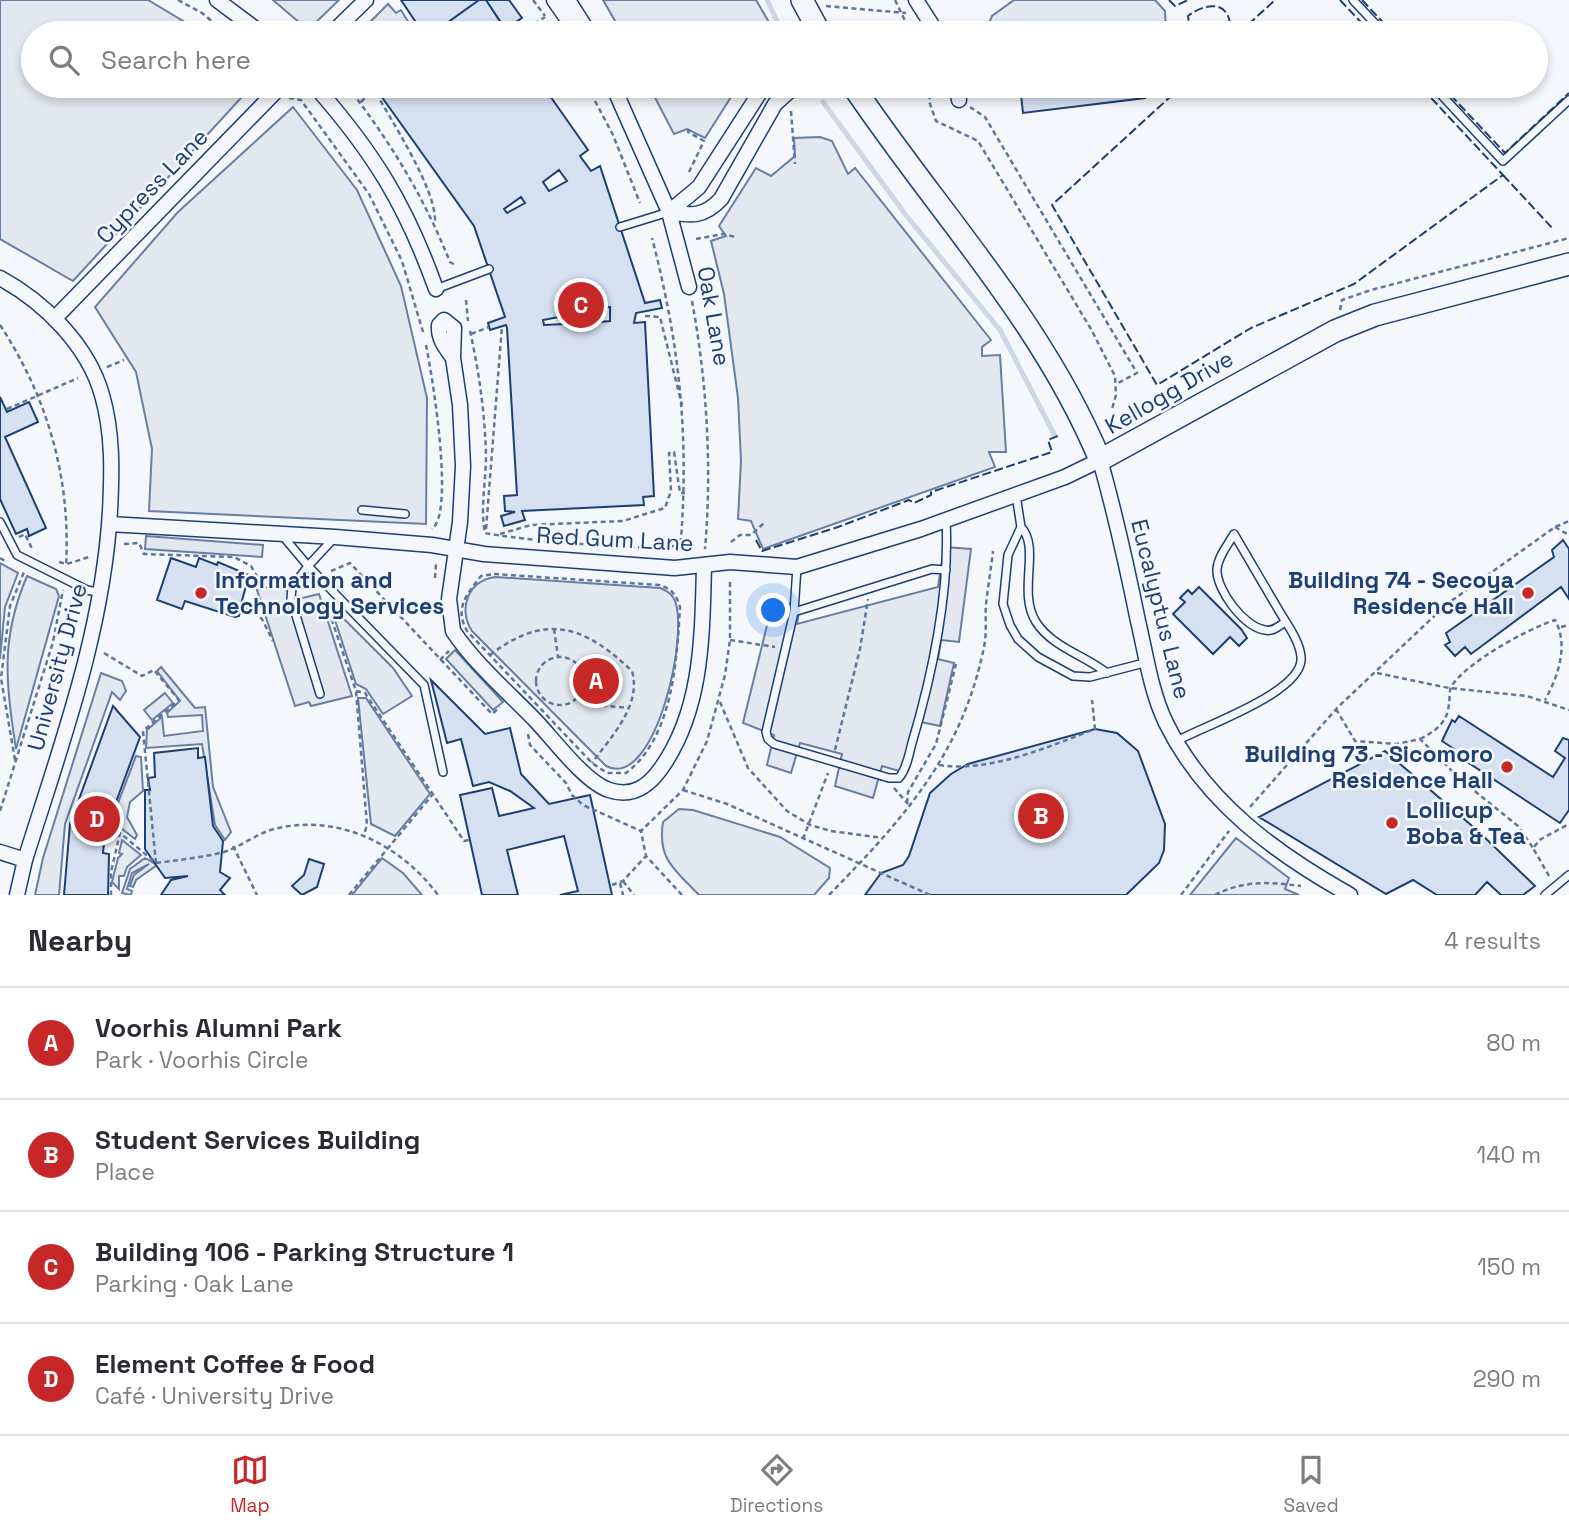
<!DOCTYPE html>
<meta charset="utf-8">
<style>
body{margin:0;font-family:"Space Grotesk",sans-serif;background:#f7f7f7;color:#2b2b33}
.you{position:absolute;left:774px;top:611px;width:24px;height:24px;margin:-18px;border:5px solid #fff;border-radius:50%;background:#1a73e8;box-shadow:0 0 0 10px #1a73e833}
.badge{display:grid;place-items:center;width:46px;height:46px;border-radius:50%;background:#c62828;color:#fff;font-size:23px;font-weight:700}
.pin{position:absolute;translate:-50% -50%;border:4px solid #fff;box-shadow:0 2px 7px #0006}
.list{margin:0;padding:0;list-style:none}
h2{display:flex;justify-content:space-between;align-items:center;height:91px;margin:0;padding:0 28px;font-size:30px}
h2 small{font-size:23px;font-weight:400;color:#7c7c81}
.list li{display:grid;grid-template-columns:46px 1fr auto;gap:21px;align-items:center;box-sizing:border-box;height:112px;padding:0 28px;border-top:2px solid #e1e1e2}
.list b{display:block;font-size:26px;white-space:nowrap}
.list p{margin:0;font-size:23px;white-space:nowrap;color:#7c7c81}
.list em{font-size:23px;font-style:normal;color:#7c7c81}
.icon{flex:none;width:38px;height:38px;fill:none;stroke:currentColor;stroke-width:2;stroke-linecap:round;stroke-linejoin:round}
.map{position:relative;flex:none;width:1569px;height:895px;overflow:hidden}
.search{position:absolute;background:#fff;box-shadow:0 4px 10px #0003;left:21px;right:21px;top:21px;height:77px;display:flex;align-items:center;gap:18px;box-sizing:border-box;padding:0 24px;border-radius:38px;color:#7c7c81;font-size:26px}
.sheet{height:539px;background:#fff}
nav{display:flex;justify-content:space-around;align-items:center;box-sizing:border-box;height:98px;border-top:2px solid #e1e1e2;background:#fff;font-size:19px;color:#7c7c81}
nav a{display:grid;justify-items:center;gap:4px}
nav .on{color:#c62828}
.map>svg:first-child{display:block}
</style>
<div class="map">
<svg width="1569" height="895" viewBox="0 0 1569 895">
<rect width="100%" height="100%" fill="#f4f7fb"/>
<path fill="#e3e9f0" stroke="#687fa3" stroke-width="2" d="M1014,0H1155L1165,11L1166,32L985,33L992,16Z
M0,563L18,573L5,607L0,659Z
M27,576L56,589L59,596L16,749C6,683 0,639 27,576Z
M495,577L660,588C665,590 670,592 673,597C692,625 656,792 606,766L472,631C458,610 467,581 495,577Z
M330,605L393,668L412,696L383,714L366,689L356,684Z
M161,667L195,708L205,707L213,787L231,832L225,840L215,825L202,744L146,748L147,730L162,717L164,736L203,731L202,715L168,717L167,713L180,701L157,671Z
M101,673L122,681L126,691L120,700L112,692L65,824L59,895H35L43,858Z
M358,698H366L430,794L395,836L371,824Z
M136,756L141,757L143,791L130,802L127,817L137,835L135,839L117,825L115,811Z
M679,809L693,810L780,837L830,868L829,878L814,895H699C675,870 657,859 663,822Z
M1236,838L1289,878L1285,889L1299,895H1190Z
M122,840L141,855L127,867L124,876H119V889L112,882L118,858L122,854L119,853Z
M145,858L157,865L136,880L133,887L130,886L134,875L149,864L132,873L127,889L132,891L131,895L122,893L130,869Z
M382,858L403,873L422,895H352Z"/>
<path fill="#e3e8f0" stroke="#687fa3" stroke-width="2" d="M0,0H148L203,33H33V86H252L73,281L0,239Z
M273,0H339L308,30Z
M603,0H756L770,24L759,33H622Z
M388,4L396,13L401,10L415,33H359Z
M649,86H738L705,138L687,129L674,134Z
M293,107L357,190L401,286L427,398L426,524L149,511L152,449L136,372L95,307L178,212Z
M820,137L832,141L848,174L855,168L991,340L982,347V356L1000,355L1006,452H989L995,467L763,549L751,521L738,519L741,461L738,398L724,294L711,241L726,236L719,226L756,168L771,176L795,156L794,138Z
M146,536L263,545L262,557L145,549Z
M944,547L971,549L959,642L941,640L938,659L954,663L940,726L921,722L906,773L882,766L873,798L835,786L842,754L800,743L791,773L767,765L774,735L743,723L773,601L800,606L797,624L938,587Z
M278,584L298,599L319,594L352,696L311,706L309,702L295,706L257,590Z
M455,650L503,702L493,710L446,659Z
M165,693L173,703L152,720L144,710Z"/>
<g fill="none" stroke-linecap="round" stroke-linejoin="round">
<path stroke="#cfd7e4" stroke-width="5" d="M767,0L777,21
M823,102L905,214L1000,330L1055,436"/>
</g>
<path fill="#d5e0f0" stroke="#1d3f73" stroke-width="2" fill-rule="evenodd" d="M401,0H479L433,33H423Z
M479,0H486L508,33H433Z
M486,0H509L522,18L505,29Z
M374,86H543L588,150L580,156L591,171L600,166L645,303L660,300L662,308L636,313L634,323L645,322L654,496L643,497L644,505L522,511L525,520L504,526L501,516L515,512L505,511L504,496L517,495L507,328L506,325L490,330L488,323L505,317L474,226ZM559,170L567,181L549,191L543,182ZM521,197L525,203L507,213L504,209ZM610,307V321L590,323L589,311ZM564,316V324L544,325L543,320Z
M1020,86H1144L1145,98L1023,113Z
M0,397L7,412L29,402L38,422L5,437L46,528L29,536L27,529L16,534L0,499Z
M1563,540L1569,549V599L1561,587L1471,654L1465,647L1455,656L1445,645L1450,642L1446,633L1554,557L1552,550Z
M171,558L196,567L199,558L217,565L218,562L249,575L240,608L237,611L240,612L239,616L235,617L185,601L182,609L157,600Z
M1199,587L1241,629L1247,638L1239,646L1230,637L1213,654L1173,614L1185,602L1180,598L1188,590L1192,594Z
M431,680L485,734L510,728L521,774L549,804L590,795L612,895H560L578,891L564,836L507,850L518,895H482L460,795L492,788L499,816L534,808L510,791L489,782L473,786L461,739L447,743Z
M113,706L140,737L105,832L103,853L109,854L108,895H64L70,824Z
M1459,716L1553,777L1565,758L1555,751L1563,738L1569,740V810L1560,823L1452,752L1454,749L1442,741L1452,720L1455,722Z
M1095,729L1117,733L1138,751L1165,824L1164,850L1159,863L1126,895H865L881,873L903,865L909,856L930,793L951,774L968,764Z
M198,748V758L205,757L213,826L223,841L220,872L230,878L220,890L225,895H161L171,880L188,876L165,878L145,849V790H150L148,778L155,777L154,753Z
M1385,751L1478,831L1535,886L1523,895H1501L1487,882L1475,895H1437L1413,880L1386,894L1259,817Z
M309,859L324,864L317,887L302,895L292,886L304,875Z"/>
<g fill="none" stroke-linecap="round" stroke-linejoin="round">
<g stroke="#1d3f73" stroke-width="10">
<path id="lane" d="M1353,0L1384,33
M1433,86L1503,161L1569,100
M620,227L669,212
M436,289L489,269
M1016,495L1021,527L1008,555L1003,604L1010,625L1018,639L1038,657L1073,676L1090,677L1148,662
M362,510L405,514
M0,522L17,555L87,590L102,593
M1021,527C1041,548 1017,592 1036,622C1052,647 1084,655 1107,673
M282,535L308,566L335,537
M797,567L794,612L766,732L768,739L774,744L889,778H899C907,768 909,754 912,743C932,676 950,591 946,521
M794,612L932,569L946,570
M320,694L291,599L292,587L308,566L424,685L443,772
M1177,741C1203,726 1305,692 1301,657C1300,641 1286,623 1278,609L1234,534C1228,545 1218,556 1217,569C1216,590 1244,627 1265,630C1273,632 1279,626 1285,622
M1545,895L1569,875"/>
</g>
<g stroke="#1d3f73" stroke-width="17">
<path id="street" d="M217,0L261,33
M554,0L577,33
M568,0L589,33
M916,0L937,33
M332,33L366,0
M315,86C374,153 406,205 436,289
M613,86L669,212L689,287
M957,86L959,100
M669,212C692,216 704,217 721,199L775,104L795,86
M669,212L699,187L764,86
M0,278C44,302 88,345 102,395C113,433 112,472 110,511C103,632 61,745 25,860L17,895
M55,318L281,86
M453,358C445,347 438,339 439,325L444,320L454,328L453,358L460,405L463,466L460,522L449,599L453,631C475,664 508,692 536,721C554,740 585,782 609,790C633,798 649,786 662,767C703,708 702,635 704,567
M109,524L335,537L432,545L484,554L675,568L730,562L797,567L921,529L1065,477L1100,460C1115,513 1127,567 1138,621C1146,655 1151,692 1166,723C1205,802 1275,853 1350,895
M0,852L25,860"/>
</g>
<g stroke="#1d3f73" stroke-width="24">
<path id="secondary" d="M802,0L820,33
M853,86C936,210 1042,320 1100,460L1335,331L1375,315L1569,264"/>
</g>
<path stroke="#5e769c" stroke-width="2.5" stroke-dasharray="5 3.5" stroke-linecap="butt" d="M178,0L202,13L226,33
M533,0L545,16
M895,0L911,33
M826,6L906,13
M551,24L556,33
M520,33L545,17
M538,33L551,25
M789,33V26
M347,86C390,141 424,197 450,262L455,265
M372,86C389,117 436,188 435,221
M587,86L613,135L640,203
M932,86L929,101L936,121L978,141L1091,329L1115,376L1116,395L1112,409
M289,98L301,100L369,194L402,261L423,332
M361,102L374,89
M970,107L985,117L1137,373L1116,384
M791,111L795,164
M689,129L688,132L704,141L689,172
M696,239L723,234L736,237
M466,300L468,321
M692,301C707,382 712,468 705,549
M1340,310L1342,300L1371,290L1569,238
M645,316L660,317L682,405
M0,325C48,398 71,479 66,566
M470,331C479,371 485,414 486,456C486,482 480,508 485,533C511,539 660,553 677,545L681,539C689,433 679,342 652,238
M471,334L489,327
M426,345C432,374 455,513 432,529
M107,367L124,360
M7,409L78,378
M1555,527L1569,535
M486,529L502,326
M500,534L531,525L623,521L665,508L671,491L669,453L674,452L680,493H685
M19,537L25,534L33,551
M731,542L740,535H751L764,523
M124,544L139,543L144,554L234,557L251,566L262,585
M0,558L7,562
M59,562L67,564L89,557
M331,571L350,563L492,714L500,707
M494,574L659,585C672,589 676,594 680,607C677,659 673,738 626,773H607L592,763L467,631C454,608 467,594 481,576Z
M435,578L436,564
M326,603L356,691L367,825L364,835
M246,608L262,619L273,641
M1561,627L1569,625
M554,629L558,657
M730,640L775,647
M104,653L142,676L154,670L179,700L143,731L156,863L120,833L111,872V895
M490,655C546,612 585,626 632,671C642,705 611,737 592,763
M536 681a24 24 0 1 1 48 0a24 24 0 1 1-48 0Z
M440,660L449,651
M1377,673L1449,688L1527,696L1569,710
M356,691L365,693L464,841L469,840
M578,697L599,705L629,708
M720,702L748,768L787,811L810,825L831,831L883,838
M1336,709L1355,741L1397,744L1420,739L1461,780L1518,826L1533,848
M528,734L530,745L566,783L572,795L583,805L641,831
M1420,739C1436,731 1448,722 1449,703C1450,699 1449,691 1451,687C1465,663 1529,628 1555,620C1569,645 1558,677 1545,700
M835,750L860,649L868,599
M15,760L1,678L10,606L24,572
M939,765C989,773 1048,747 1095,729L1092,700
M894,788L908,804
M683,790L727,804L930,895
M907,803L908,792L936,744L956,664
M1250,807L1338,707L1447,604L1555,527L1569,521
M0,811L53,642L63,590
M803,839L828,773
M233,846L257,895
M156,863C178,860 199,858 220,853C238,849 255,834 274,829C338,813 400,844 438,895
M1549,876L1533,848L1541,839L1569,824
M623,881L634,895
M620,883L623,895
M612,885L623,881L646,856
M349,895L433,794
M682,895L646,856L641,831L683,790L707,741L725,675L730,640V579
M829,895C903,819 962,755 984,647C987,633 985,618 986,604C988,586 991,569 993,551
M1181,895L1229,831
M1215,895C1244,880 1269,882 1301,886"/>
<use href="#lane" stroke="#f4f7fb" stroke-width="7"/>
<use href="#street" stroke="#f4f7fb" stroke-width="14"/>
<use href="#secondary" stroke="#f4f7fb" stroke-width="21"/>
<path stroke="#1d3f73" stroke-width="2" stroke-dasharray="9 3.5" stroke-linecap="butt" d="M1169,0L1175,6L1188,0
M1340,0L1371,33
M1362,0L1393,33
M1190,33L1188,16C1209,0 1233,2 1230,33
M1239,33L1275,0
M1182,86L1052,205L1157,385L1251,328L1354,284L1503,175L1420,86
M1442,86L1505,153L1569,93
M1503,175L1554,230
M756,540L762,551L838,527L909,500L914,503L931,495V492L1052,452L1048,440L1060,435"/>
</g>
<g fill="#c62828" stroke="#f4f7fb" stroke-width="2.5">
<circle cx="201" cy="593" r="7"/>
<circle cx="1528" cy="593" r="7"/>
<circle cx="1507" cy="767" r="7"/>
<circle cx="1392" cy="823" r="7"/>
</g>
<g text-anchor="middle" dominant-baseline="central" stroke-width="5" stroke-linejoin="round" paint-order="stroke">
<g font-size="23" fill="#1d3f73" stroke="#f4f7fb">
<text transform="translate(152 186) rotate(-46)">Cypress Lane</text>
<text transform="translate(714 316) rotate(80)">Oak Lane</text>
<text transform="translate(1169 392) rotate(-30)">Kellogg Drive</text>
<text transform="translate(615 539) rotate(3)">Red Gum Lane</text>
<text transform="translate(1161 609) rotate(76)">Eucalyptus Lane</text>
<text transform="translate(57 667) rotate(-75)">University Drive</text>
</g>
<g font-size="23" font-weight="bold" fill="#1d3f73" stroke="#f4f7fb" text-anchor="start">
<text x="215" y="580">Information and<tspan x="215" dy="26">Technology Services</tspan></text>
<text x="1514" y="580" text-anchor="end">Building 74 - Secoya<tspan x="1514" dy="26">Residence Hall</tspan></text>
<text x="1493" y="754" text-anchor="end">Building 73 - Sicomoro<tspan x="1493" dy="26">Residence Hall</tspan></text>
<text x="1406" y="810">Lollicup<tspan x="1406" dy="26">Boba &amp; Tea</tspan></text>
</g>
</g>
</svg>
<div class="you"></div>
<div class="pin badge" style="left:596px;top:681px">A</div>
<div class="pin badge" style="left:1041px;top:816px">B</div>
<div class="pin badge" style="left:581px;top:305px">C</div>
<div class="pin badge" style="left:97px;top:819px">D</div>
<div class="search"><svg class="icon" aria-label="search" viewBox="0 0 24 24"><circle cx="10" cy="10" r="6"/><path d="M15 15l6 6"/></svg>Search here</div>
</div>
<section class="sheet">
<h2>Nearby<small>4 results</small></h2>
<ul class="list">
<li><span class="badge">A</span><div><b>Voorhis Alumni Park</b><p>Park · Voorhis Circle</p></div><em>80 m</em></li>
<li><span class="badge">B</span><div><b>Student Services Building</b><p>Place</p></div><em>140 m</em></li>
<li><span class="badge">C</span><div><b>Building 106 - Parking Structure 1</b><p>Parking · Oak Lane</p></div><em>150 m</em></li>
<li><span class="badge">D</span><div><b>Element Coffee &amp; Food</b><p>Café · University Drive</p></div><em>290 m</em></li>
</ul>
</section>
<nav>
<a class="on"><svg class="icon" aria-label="map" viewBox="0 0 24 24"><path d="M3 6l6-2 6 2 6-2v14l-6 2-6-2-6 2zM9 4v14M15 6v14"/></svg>Map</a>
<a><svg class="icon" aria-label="directions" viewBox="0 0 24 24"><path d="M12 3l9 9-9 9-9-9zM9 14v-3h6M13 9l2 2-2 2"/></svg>Directions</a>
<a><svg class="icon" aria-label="saved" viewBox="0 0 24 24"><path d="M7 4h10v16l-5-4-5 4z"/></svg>Saved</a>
</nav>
